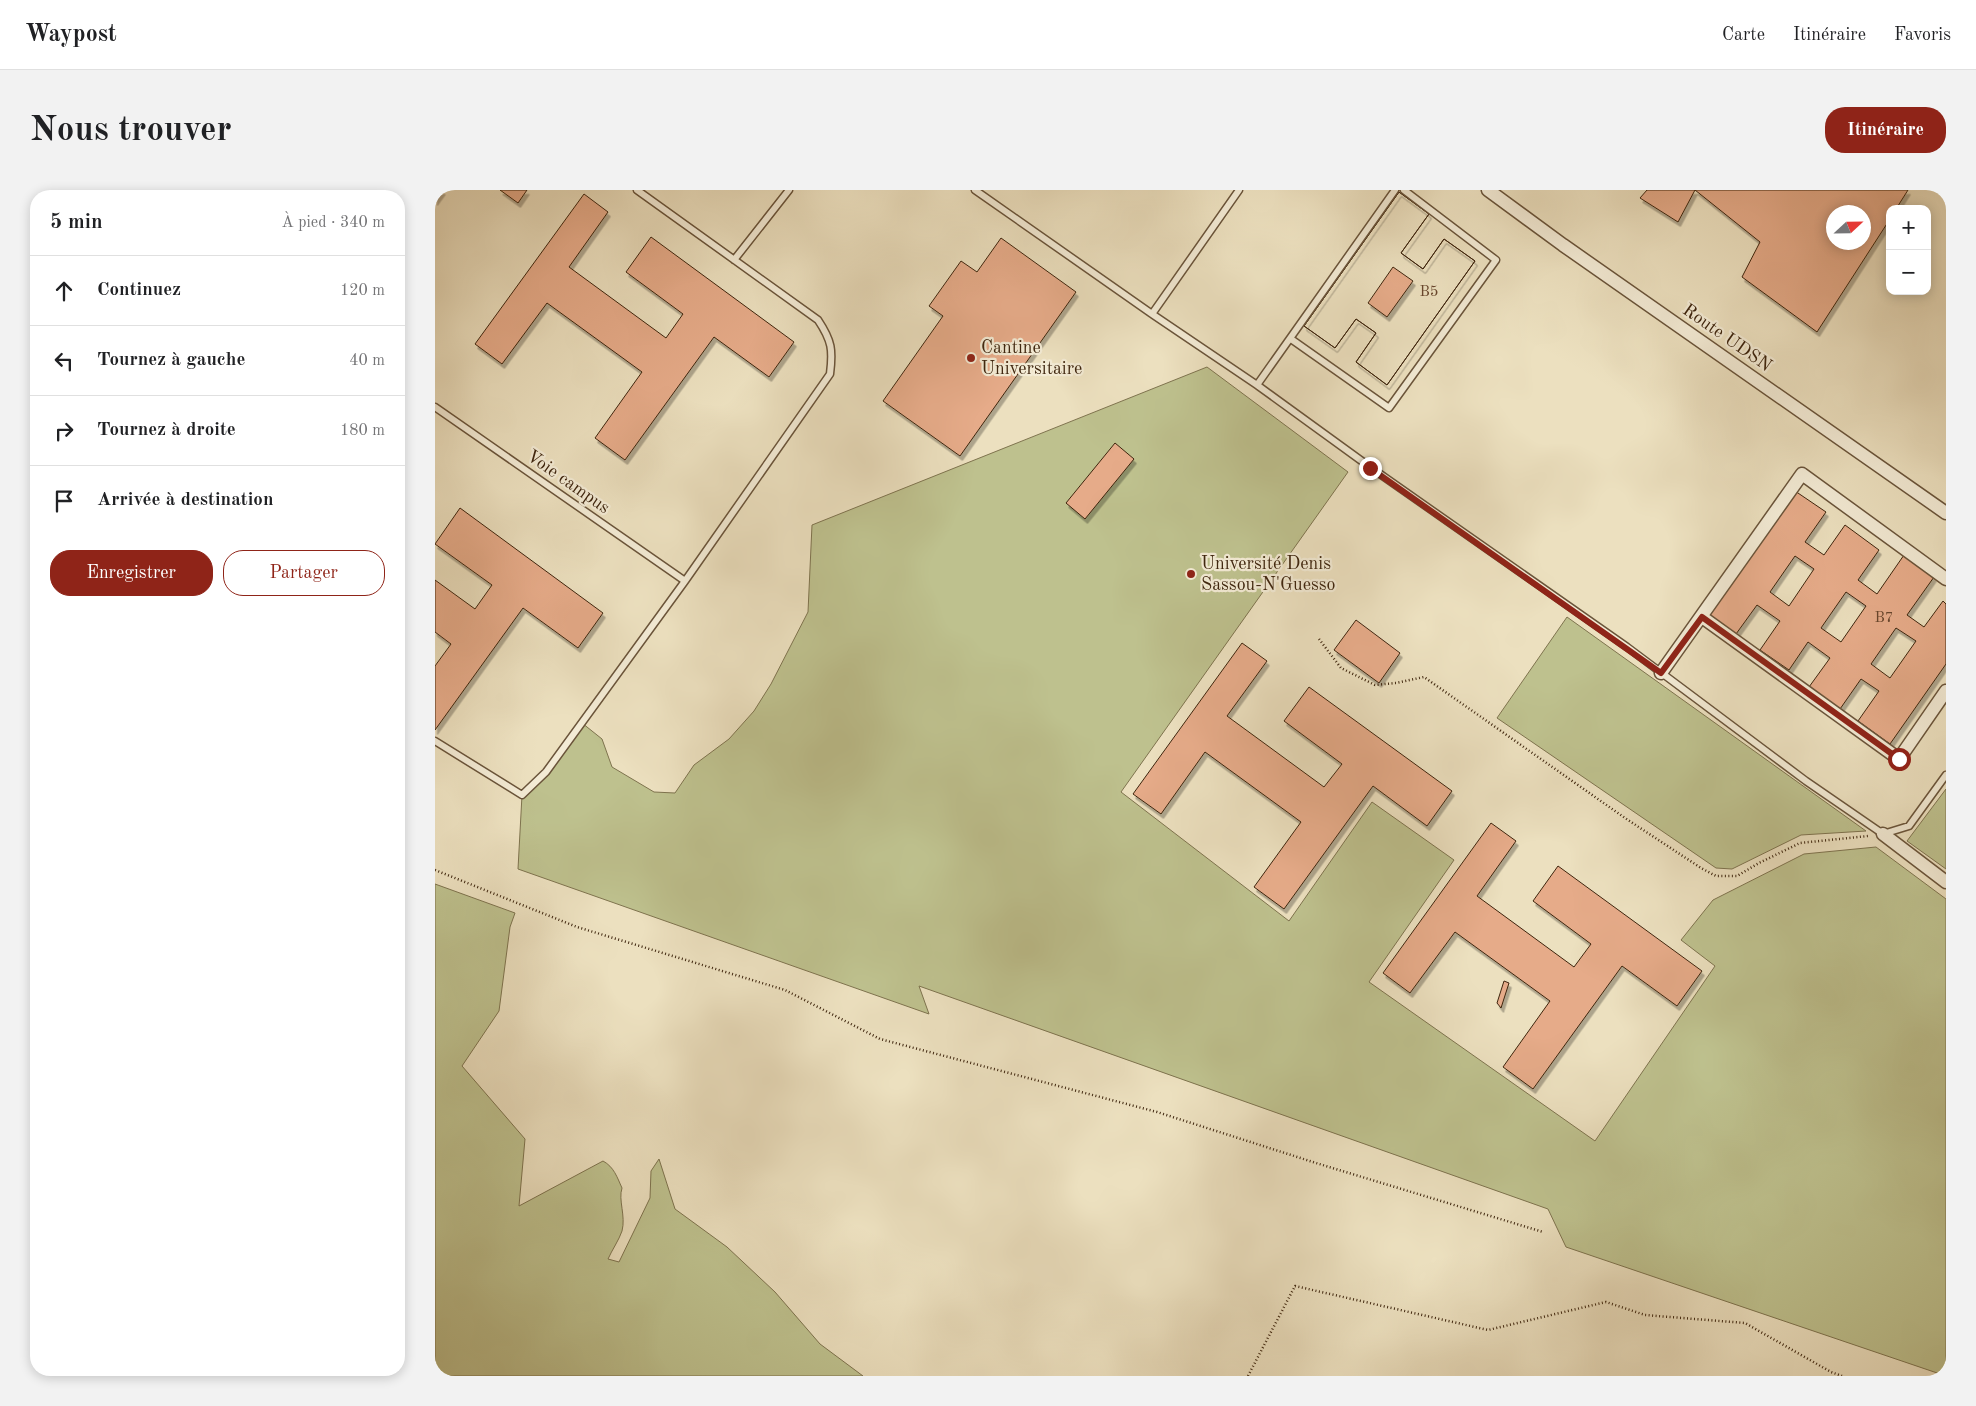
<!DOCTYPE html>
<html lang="fr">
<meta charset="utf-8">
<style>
body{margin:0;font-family:"Old Standard TT",serif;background:#f2f2f2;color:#202124}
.controls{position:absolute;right:15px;top:15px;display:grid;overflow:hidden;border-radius:10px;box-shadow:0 2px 12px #0003}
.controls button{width:45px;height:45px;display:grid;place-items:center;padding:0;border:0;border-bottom:1px solid #e0e0e0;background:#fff;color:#202124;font:25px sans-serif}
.compass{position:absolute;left:1391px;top:15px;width:45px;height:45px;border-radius:50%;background:#fff;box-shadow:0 2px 12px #0003;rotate:68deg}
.stop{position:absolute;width:15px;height:15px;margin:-11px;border:4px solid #8f2418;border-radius:50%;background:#fff}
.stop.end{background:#8f2418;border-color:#fff;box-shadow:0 1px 5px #0008}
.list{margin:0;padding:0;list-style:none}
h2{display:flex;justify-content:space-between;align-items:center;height:65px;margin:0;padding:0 20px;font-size:21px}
h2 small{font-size:16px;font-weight:400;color:#757577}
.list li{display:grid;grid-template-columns:32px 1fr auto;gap:15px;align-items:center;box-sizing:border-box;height:70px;padding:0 20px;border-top:1px solid #e0e0e0}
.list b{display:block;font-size:19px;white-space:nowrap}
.list em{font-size:16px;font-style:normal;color:#757577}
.actions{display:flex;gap:10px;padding:15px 20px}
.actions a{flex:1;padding:11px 0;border:1px solid #8f2418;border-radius:20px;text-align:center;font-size:18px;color:#8f2418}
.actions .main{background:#8f2418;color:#fff}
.icon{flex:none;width:28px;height:28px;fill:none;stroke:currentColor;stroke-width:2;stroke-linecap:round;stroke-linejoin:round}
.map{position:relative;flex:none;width:1511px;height:1186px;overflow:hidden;border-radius:20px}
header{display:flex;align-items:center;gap:30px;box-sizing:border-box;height:70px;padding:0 25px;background:#fff;border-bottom:1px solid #e0e0e0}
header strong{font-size:24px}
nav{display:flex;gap:28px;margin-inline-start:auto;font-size:18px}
.intro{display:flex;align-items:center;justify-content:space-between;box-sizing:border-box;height:120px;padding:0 30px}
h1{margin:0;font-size:35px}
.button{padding:12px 22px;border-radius:20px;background:#8f2418;color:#fff;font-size:18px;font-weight:700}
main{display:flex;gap:30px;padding:0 30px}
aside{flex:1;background:#fff;border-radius:20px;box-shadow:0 2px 12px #0003}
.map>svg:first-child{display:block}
</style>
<header>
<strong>Waypost</strong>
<nav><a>Carte</a><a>Itinéraire</a><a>Favoris</a></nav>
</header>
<div class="intro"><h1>Nous trouver</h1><a class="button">Itinéraire</a></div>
<main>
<aside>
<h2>5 min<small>À pied · 340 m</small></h2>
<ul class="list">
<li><svg class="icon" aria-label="ahead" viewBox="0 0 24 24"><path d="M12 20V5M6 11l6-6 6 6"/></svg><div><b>Continuez</b></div><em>120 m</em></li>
<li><svg class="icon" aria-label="left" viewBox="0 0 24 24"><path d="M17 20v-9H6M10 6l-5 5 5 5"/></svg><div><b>Tournez à gauche</b></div><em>40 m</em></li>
<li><svg class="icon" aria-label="right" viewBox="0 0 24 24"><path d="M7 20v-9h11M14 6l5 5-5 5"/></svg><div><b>Tournez à droite</b></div><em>180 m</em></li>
<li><svg class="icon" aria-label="arrive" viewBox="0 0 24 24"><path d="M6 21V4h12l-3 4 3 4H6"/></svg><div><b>Arrivée à destination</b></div></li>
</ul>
<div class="actions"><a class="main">Enregistrer</a><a>Partager</a></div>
</aside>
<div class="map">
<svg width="1511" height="1186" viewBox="0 0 1511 1186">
<defs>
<filter id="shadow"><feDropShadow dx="2.5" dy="4.5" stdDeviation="0" flood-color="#0004"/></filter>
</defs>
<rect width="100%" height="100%" fill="#ece0bf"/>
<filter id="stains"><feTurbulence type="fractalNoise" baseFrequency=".004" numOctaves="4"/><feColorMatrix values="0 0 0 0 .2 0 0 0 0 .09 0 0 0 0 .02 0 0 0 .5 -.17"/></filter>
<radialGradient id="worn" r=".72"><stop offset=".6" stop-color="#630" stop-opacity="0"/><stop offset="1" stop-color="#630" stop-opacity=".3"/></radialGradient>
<path fill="#bec18e" stroke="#7e734e" d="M772,177L913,282L686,602L854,731L937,612L1019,670L934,792L1160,951L1280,776L1246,750L1278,710L1369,664L1441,657L1511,709V1186L1131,1057L1113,1019L484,796L494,824L83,679L87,605L111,582L147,533L167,549L177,577L219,602L240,603L259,575L294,549L319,521L336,494L373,422L377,335Z
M1132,427L1431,641L1366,645L1297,679L1281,678L1062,528Z
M1511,599V679L1472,651Z
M0,694L80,723L75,737L64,821L27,876L90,949L84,1016L168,971C179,977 182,987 187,998C183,1010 191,1026 187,1041C184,1050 177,1060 173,1069L184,1072L215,1008L216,981L224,969L240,1019L292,1057L340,1102L385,1154L428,1186H0Z"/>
<path fill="#e6ab89" stroke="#3e250e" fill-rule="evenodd" filter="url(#shadow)" d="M0,0H8L0,11Z
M65,0H92L83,13Z
M1212,0H1260L1243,32L1205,8Z
M1260,0H1473L1461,19H1455V29L1382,142L1307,87L1325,52ZM1398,22H1428V52H1398Z
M964,2L994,24L966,63L988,79L1009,49L1040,71L952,195L921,172L941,143L921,129L900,158L869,136ZM958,77L978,91L952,127L933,113Z
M964,2L994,24L966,63L988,79L1009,49L1040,71L952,195L921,172L941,143L921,129L900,158L869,136Z
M149,4L173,22L134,77L231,148L248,124L191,82L216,47L359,152L334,187L279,147L190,270L160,248L207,182L112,113L67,174L40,154Z
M566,48L641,102L525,266L448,211L508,126L494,116L526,71L542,82Z
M680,253L699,269L650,329L631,313Z
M1360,301L1391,322L1370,352L1389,365L1410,335L1444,360L1423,390L1442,404L1469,365L1499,387L1472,425L1489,437L1508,411L1511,414V474L1455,554L1423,531L1444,501L1426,489L1405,519L1374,497L1395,468L1373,452L1354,480L1325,460L1345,431L1322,415L1301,444L1273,424ZM1360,366L1379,379L1354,416L1335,402ZM1411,402L1431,416L1406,452L1386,438ZM1461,438L1481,451L1455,488L1436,474Z
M25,318L168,423L143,458L88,418L0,540V476L16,454L0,442V390L40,419L57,395L0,354Z
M921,430L965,463L944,493L899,460Z
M807,453L832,471L792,526L889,597L907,574L849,531L874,497L1017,601L992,636L938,596L849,719L819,697L866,632L770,562L726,624L698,604Z
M1056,633L1081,651L1042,706L1139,777L1156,754L1098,711L1123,676L1267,781L1242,816L1187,776L1098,899L1068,877L1115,811L1020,742L975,803L948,783Z
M1069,791L1074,793L1066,818L1062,813Z"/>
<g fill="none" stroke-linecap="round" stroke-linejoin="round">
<g stroke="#6a543a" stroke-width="9">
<path id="lane" d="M540,0L717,124L822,195L935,277L1192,457L1371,591L1448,644L1474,636L1511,585
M299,70L354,0
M717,124L804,0
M856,149L954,218L1061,70L969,0
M822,195L960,0
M0,217L250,391
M0,551L87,605L111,582L250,391L395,184C398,160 397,151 383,130L202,0"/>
</g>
<g stroke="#6a543a" stroke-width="15">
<path id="street" d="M1053,0L1128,55L1511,323
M1267,427L1464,569L1511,501
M1226,483L1367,284L1511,389
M1448,644L1511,692"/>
</g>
<path stroke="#3e250e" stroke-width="2.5" stroke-dasharray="1 2.5" stroke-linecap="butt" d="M884,449L906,478L940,495L961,493L989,487L1190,628L1266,678L1281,686H1302L1324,673L1365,653L1433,646
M0,680L142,737L350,800L445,849L722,922L881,973L1108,1042
M813,1186L860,1096L1053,1140L1171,1112L1210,1125L1310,1133L1396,1182L1407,1186"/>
<use href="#lane" stroke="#f3ebd5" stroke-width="6"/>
<use href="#street" stroke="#f3ebd5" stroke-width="12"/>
</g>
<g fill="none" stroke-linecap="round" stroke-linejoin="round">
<path stroke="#8f2418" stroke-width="6" d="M935,278L1226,483L1267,427L1464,569"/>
</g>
<g fill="#8f2418" stroke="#f3ebd5" stroke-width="2">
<circle cx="536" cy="168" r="5"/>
<circle cx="756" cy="384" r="5"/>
</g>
<g text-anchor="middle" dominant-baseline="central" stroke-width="4.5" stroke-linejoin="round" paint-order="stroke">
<g font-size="15" fill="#68462d">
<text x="994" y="102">B5</text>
<text x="1449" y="428">B7</text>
</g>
<g font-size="18" fill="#3e250e" stroke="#f3ebd5">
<text transform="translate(1292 148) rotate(35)">Route UDSN</text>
<text transform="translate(133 292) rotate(35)">Voie campus</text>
</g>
<g font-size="18" fill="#3e250e" stroke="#f3ebd5" text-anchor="start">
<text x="546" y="158">Cantine<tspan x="546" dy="21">Universitaire</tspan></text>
<text x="766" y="374">Université Denis<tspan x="766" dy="21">Sassou-N'Guesso</tspan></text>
</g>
</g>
<rect width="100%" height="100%" filter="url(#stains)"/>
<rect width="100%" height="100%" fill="url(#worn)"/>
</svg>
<div class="controls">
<button>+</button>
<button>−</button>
</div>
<svg class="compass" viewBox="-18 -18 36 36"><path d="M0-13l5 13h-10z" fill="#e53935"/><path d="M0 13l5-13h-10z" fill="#757577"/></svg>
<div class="stop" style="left:1464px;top:569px"></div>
<div class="stop end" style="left:935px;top:278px"></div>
</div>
</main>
